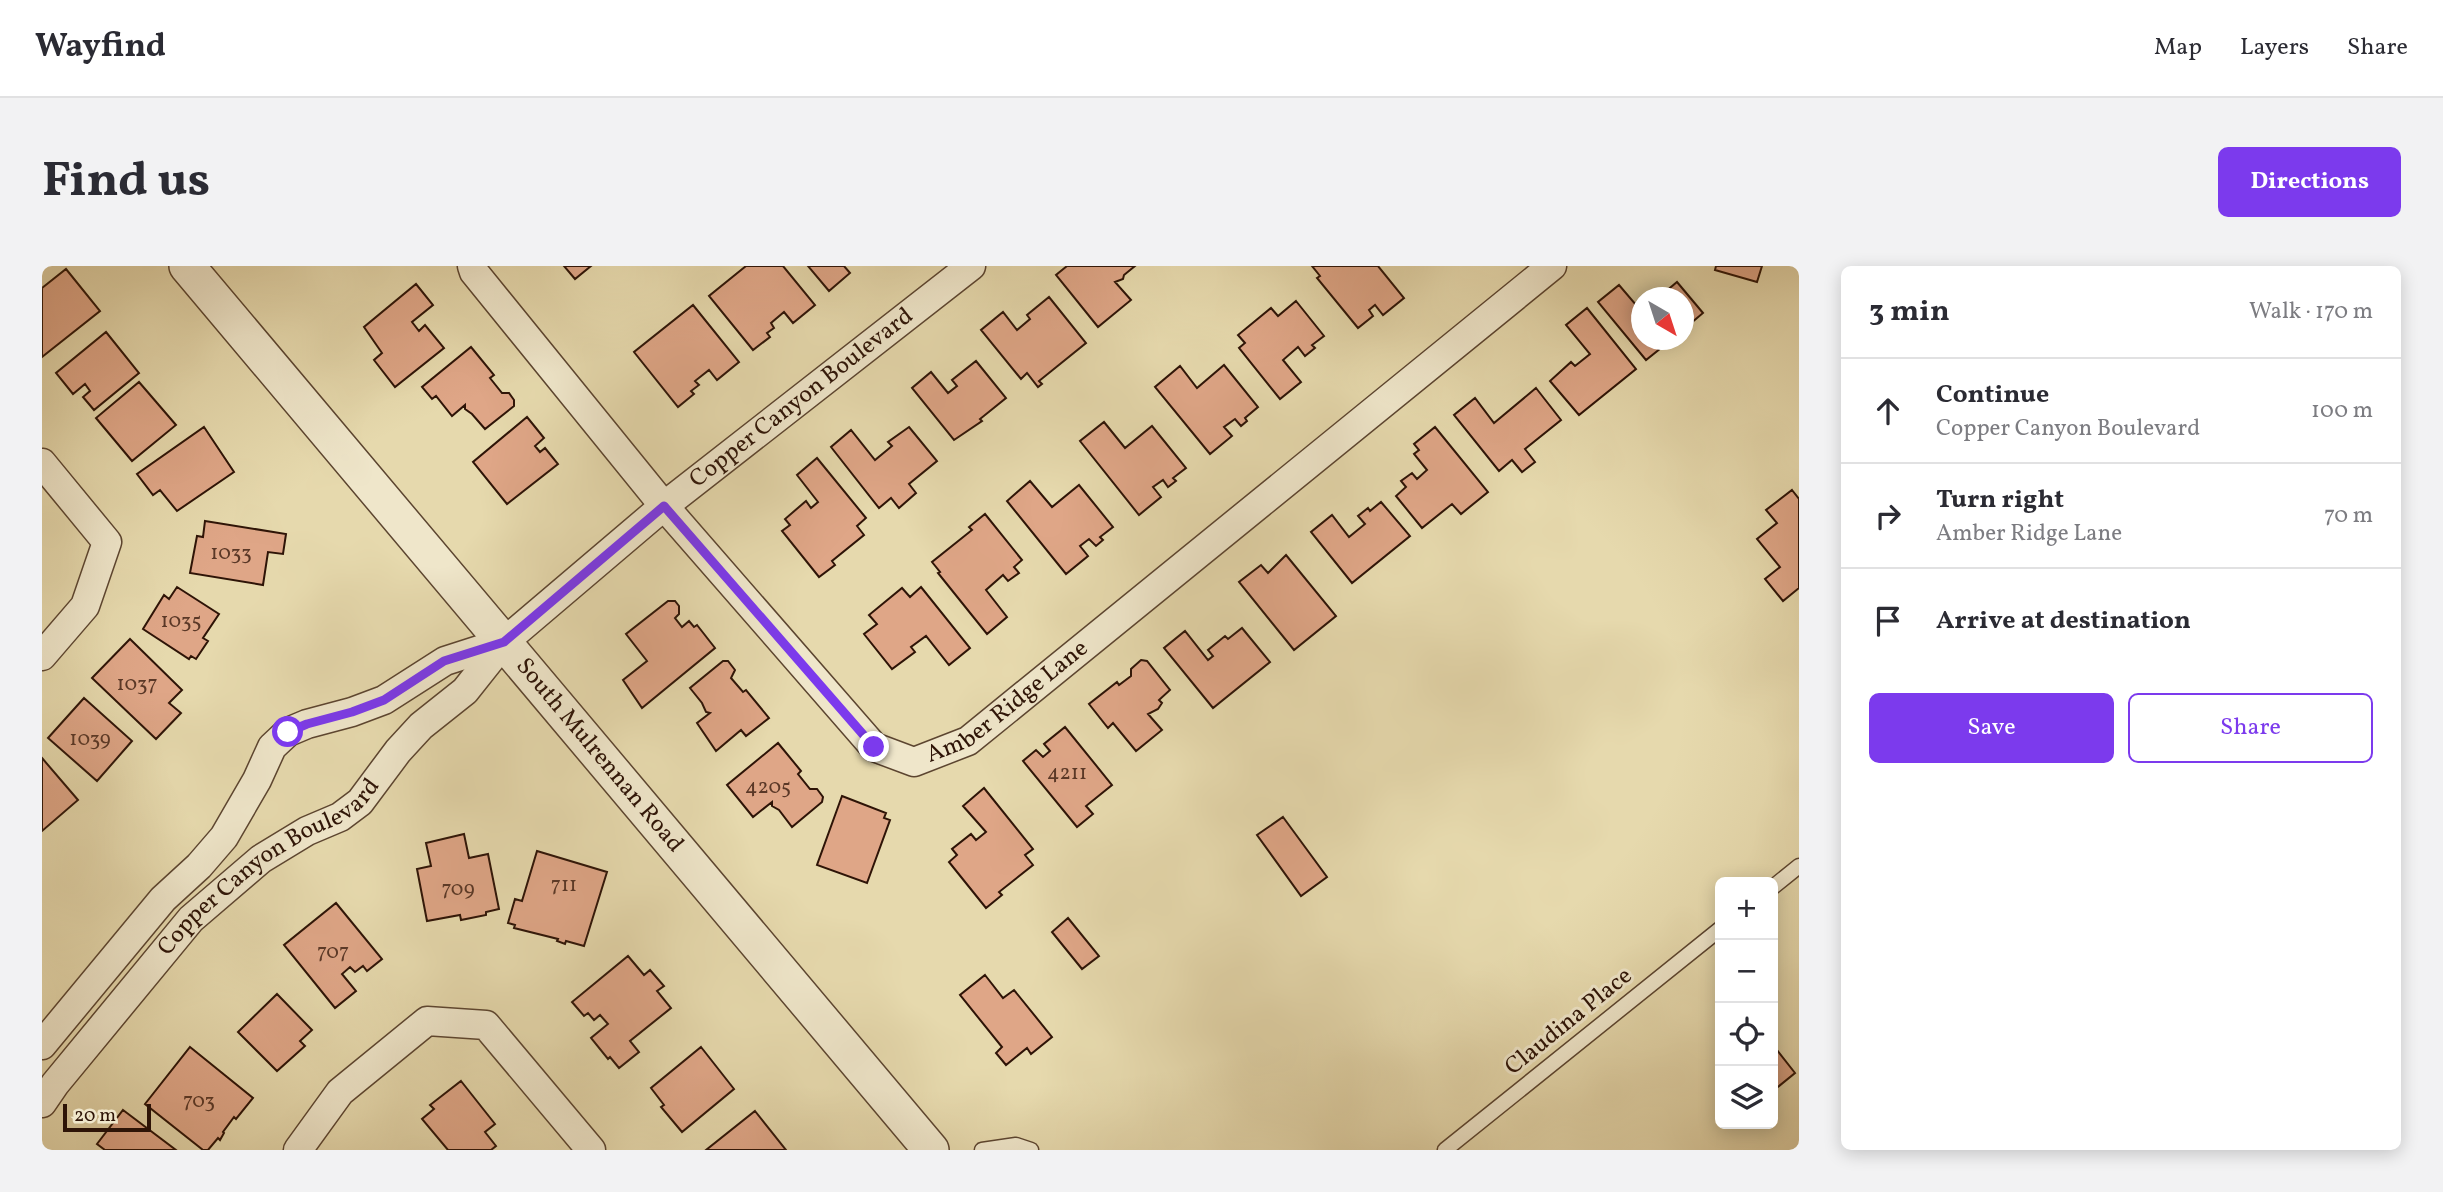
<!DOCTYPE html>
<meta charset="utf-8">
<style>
body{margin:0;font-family:Vollkorn,serif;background:#f2f2f3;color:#2b2b33}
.controls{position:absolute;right:21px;bottom:21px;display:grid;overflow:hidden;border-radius:10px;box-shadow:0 4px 18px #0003}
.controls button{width:63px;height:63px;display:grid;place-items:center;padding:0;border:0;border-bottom:2px solid #e1e1e2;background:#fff;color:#2b2b33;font:35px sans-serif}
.compass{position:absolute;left:1589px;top:21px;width:63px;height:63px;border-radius:50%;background:#fff;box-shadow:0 4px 18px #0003;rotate:141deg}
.scale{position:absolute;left:21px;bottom:18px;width:88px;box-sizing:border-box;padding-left:7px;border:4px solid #2e1407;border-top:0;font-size:19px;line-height:24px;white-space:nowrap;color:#2e1407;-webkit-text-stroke:5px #efe6ca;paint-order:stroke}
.stop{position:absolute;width:21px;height:21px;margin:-16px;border:5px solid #7c3aed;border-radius:50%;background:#fff}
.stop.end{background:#7c3aed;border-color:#fff;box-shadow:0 2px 7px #0008}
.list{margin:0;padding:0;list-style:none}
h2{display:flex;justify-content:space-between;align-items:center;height:91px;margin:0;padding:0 28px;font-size:30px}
h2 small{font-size:23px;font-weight:400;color:#7c7c81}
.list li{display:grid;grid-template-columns:46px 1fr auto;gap:21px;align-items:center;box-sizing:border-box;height:105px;padding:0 28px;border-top:2px solid #e1e1e2}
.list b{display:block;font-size:26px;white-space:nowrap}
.list p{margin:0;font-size:23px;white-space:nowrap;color:#7c7c81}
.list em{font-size:23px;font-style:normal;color:#7c7c81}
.actions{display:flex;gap:14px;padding:21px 28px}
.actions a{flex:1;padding:16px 0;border:2px solid #7c3aed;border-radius:10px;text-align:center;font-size:24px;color:#7c3aed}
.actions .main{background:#7c3aed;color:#fff}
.icon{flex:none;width:38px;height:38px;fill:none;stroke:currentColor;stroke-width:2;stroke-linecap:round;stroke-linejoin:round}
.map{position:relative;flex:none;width:1757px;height:884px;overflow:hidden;border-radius:10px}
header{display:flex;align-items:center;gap:42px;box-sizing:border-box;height:98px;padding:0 35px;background:#fff;border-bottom:2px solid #e1e1e2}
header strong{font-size:33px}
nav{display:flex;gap:38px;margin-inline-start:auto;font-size:24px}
.intro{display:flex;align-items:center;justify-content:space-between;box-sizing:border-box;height:168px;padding:0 42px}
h1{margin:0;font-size:49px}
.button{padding:18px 32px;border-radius:10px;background:#7c3aed;color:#fff;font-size:24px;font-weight:700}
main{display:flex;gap:42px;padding:0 42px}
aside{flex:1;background:#fff;border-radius:10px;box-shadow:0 4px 18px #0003}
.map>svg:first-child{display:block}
</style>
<header>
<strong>Wayfind</strong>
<nav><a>Map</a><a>Layers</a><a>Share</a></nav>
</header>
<div class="intro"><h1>Find us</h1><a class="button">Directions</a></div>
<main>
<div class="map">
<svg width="1757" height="884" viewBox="0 0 1757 884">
<rect width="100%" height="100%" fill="#e6d9ad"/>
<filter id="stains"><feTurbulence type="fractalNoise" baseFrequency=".00286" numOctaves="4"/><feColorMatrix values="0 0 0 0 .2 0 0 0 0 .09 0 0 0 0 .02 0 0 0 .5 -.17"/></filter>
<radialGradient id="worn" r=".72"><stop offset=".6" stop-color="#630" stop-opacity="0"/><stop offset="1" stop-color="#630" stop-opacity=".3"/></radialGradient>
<path fill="#dfa687" stroke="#2e1407" stroke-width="2" d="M522,0H549L533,13Z
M704,0H741L773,39L751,57L742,46L729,57L732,62L725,67L728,71L711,84L667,30Z
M766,0H802L808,7L787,25Z
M1025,0H1093L1082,9L1081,13L1073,16L1089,34L1056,61L1014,9Z
M1270,0H1336L1362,32L1341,49L1333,39L1327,44L1331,50L1316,62L1275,12L1278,10Z
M1674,0H1720L1715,16L1673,4Z
M24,3L58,45L0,91V22Z
M1635,16L1661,47L1642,63V32H1616Z
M374,18L391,39L370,56L377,65L383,59L402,82L353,121L332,94L340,87L322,61Z
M1577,19L1594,39L1600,35V74H1629L1604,94L1556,36Z
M1007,31L1044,77L997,115L1000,118L996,121L985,107L979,113L939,64L961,46L975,64L988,53L985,49Z
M1254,35L1282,70L1270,79L1273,82L1263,90L1256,81L1241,94L1259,116L1238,133L1197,82L1203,77L1196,69L1229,42L1236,50Z
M651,39L697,96L675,114L667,104L653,115L657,119L649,125L652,128L636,141L592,86Z
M1545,42L1594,103L1537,149L1508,115L1529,96L1533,100L1548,88L1524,59Z
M64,66L97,107L52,144L41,131L48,125L43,118L31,128L14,107Z
M429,81L452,109L448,112L460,127H467L472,134V140L443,163L430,148L423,143V139L410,150L394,130L390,133L380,121Z
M934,95L964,132L938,153L940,155L912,174L870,122L889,106L906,127L915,120L910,114Z
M1182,99L1216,141L1203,152L1205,155L1199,160L1193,153L1182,161L1190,170L1168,188L1113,121L1138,100L1155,122Z
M97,116L134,159L90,195L54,152Z
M1494,122L1519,154L1483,183L1493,196L1480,206L1470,194L1457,205L1412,149L1433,132L1452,157Z
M485,151L502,172L493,180L498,186L503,182L516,198L465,238L431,196Z
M1062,156L1083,182L1110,160L1144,202L1131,212L1134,215L1126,221L1121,214L1111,221L1119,231L1097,249L1038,175Z
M162,161L192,206L135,245L118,224L111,229L95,208Z
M867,161L895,195L867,218L874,227L857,242L849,232L837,242L789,181L809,164L833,194L850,180L846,176Z
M1393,161L1446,226L1419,248L1410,238L1380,262L1354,230L1364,221L1359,215L1370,207L1375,213L1385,204L1372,188L1377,184L1372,178Z
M775,192L824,252L815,260L822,269L790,295L793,299L777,311L740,265L748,259L743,253L764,235L769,242L776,236L755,209Z
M988,215L1010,241L1037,219L1071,261L1058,271L1061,274L1054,280L1047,273L1038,280L1046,290L1024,308L965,235Z
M1750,224L1757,233V322L1741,335L1723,313L1738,301L1715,273L1735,257L1724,244Z
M1339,236L1368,270L1310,317L1269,266L1290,249L1307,271L1323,258L1316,250L1326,242L1328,245Z
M943,248L980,294L972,301L977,307L966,315L961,309L944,324L965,351L945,368L896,307L898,306L890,296L930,264L927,261Z
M163,255L244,268L241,288L226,286L221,319L148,307L155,270L161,271Z
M1244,289L1294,350L1252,384L1197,316L1219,299L1226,307Z
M135,321L177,348L161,372L166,375L154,393L149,390L147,393L101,363L122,329L127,333Z
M879,321L928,382L907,399L884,370L869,381L873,386L850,403L822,368L835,358L827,349L860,322L868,331Z
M626,335H633L637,340V348L633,352L640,361L647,355L652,361L655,359L673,382L600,442L581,414L605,395L584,368Z
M1200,362L1228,396L1171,442L1122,382L1143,365L1166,394L1171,390L1166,384L1183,370L1186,373Z
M88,373L140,424L127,437L139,447L114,473L50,412Z
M1099,394L1105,395L1128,424L1117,434L1120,437L1116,443L1106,448L1120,464L1094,485L1071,457L1066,462L1047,438L1075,416L1077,419L1089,410V403Z
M681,395H686L693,404L689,412L701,426L704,424L727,452L704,470L699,464L674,485L655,457L668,447L664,446L660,437L648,422Z
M42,432L90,475L55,515L6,472Z
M1023,461L1070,519L1044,540L1051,548L1035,561L981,495L994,484L1001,491L1008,485L1002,478Z
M736,477L759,505L756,508L768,523H775L781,531L780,536L750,561L737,544L730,540V536L711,551L685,519Z
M0,492L36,534L0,565Z
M942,522L991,583L983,589L991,599L957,626L960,629L944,642L907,596L915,589L910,583L929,568L934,574L944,566L921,540Z
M800,530L844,547L842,552L848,554L825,617L775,599Z
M1241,551L1285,611L1259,630L1215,569Z
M422,568L427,592L446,588L457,643L444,646V649L419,654L418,649L385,655L375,603L389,600L384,577Z
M495,585L565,606L542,680L524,675L523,678L515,675L516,673L472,662L473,659L466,657L473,633L480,635Z
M294,637L340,693L325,705L321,700L313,706L308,701L300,708L314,725L293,742L242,679Z
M1026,652L1057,690L1040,703L1010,666Z
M586,690L602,709L608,704L622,720L615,725L629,742L588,775L597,786L577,802L568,791L566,793L549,772L566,758L558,749L552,754L546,747L542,750L530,736Z
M943,709L961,732L972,724L1010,771L989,788L985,782L964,799L954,787L960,781L918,729Z
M235,728L270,764L258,775L263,780L235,805L196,766Z
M1731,779L1753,807L1731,825Z
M148,781L211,832L194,853L192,851L181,866L182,867L178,874L176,872L166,884H161L103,838Z
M659,781L692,823L640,866L619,841L622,839L609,822Z
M419,815L453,858L443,866L454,880L449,884H406L380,853L392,843L388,839Z
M81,844L134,884H63L55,878Z
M713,845L744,884H664Z"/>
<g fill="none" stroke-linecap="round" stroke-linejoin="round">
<g stroke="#5c4530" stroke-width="17">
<path id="service" d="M1731,621L1757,600
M940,884L974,879L989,884
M1403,884L1678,663"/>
</g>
<g stroke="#5c4530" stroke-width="31">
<g id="minor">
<path id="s1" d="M430,0L432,6L622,240L832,481L872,496L926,475L1510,0"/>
<path d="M0,197L65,276L43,340L0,390"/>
<path d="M0,779L121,633L157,600L182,571L215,514L230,481L246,466L265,458L310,446L342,434L403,395L462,376"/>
<path id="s2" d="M0,837L13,818L149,653L219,593L265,565L298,551L318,536L356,485L379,460L423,425L462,376L622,240L929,0"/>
<path d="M256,884L298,826L385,755L444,759L549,884"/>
</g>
</g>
<g stroke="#5c4530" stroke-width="38">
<g id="tertiary">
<path id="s3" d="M145,0L889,884"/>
</g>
</g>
<use href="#service" stroke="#efe6ca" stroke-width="14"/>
<use href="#minor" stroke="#efe6ca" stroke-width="28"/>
<use href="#tertiary" stroke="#efe6ca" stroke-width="35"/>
</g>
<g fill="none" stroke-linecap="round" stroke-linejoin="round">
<path stroke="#7c3aed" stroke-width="9" d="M246,466L265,458L310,446L342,434L402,395L462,376L622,240L832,481"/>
</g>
<g text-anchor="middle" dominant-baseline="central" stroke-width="6" stroke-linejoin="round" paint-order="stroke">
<g font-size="21" fill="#5a3827">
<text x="189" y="287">1033</text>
<text x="139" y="355">1035</text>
<text x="95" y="418">1037</text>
<text x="48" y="473">1039</text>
<text x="1025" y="507">4211</text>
<text x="726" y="521">4205</text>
<text x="522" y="619">711</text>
<text x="416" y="623">709</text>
<text x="291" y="686">707</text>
<text x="157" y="835">703</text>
</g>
<g font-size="24" fill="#2e1407" stroke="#efe6ca">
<text stroke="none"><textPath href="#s2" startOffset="1045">Copper Canyon Boulevard</textPath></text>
<text stroke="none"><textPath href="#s1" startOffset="782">Amber Ridge Lane</textPath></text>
<text stroke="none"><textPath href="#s3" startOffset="640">South Mulrennan Road</textPath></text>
<text stroke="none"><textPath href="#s2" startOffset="331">Copper Canyon Boulevard</textPath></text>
<text transform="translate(1527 756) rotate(-39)">Claudina Place</text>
</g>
</g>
<rect width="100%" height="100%" filter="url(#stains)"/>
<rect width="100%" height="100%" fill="url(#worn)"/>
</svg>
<div class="controls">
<button>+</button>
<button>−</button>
<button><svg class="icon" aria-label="locate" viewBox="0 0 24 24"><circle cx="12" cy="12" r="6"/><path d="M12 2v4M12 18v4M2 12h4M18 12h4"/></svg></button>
<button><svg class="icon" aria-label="layers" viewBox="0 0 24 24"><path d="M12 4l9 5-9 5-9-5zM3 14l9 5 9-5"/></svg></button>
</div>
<svg class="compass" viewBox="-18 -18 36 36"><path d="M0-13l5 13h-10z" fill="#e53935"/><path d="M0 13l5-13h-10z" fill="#7c7c81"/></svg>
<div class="scale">20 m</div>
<div class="stop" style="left:246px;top:466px"></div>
<div class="stop end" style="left:832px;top:481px"></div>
</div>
<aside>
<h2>3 min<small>Walk · 170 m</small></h2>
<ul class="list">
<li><svg class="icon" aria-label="ahead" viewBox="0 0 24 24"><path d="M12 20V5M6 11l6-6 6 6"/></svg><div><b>Continue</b><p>Copper Canyon Boulevard</p></div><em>100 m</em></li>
<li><svg class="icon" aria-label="right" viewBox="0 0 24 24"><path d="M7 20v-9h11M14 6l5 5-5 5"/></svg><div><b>Turn right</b><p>Amber Ridge Lane</p></div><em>70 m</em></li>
<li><svg class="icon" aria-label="arrive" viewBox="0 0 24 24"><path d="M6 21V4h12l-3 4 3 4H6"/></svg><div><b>Arrive at destination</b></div></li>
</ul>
<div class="actions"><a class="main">Save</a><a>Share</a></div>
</aside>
</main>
